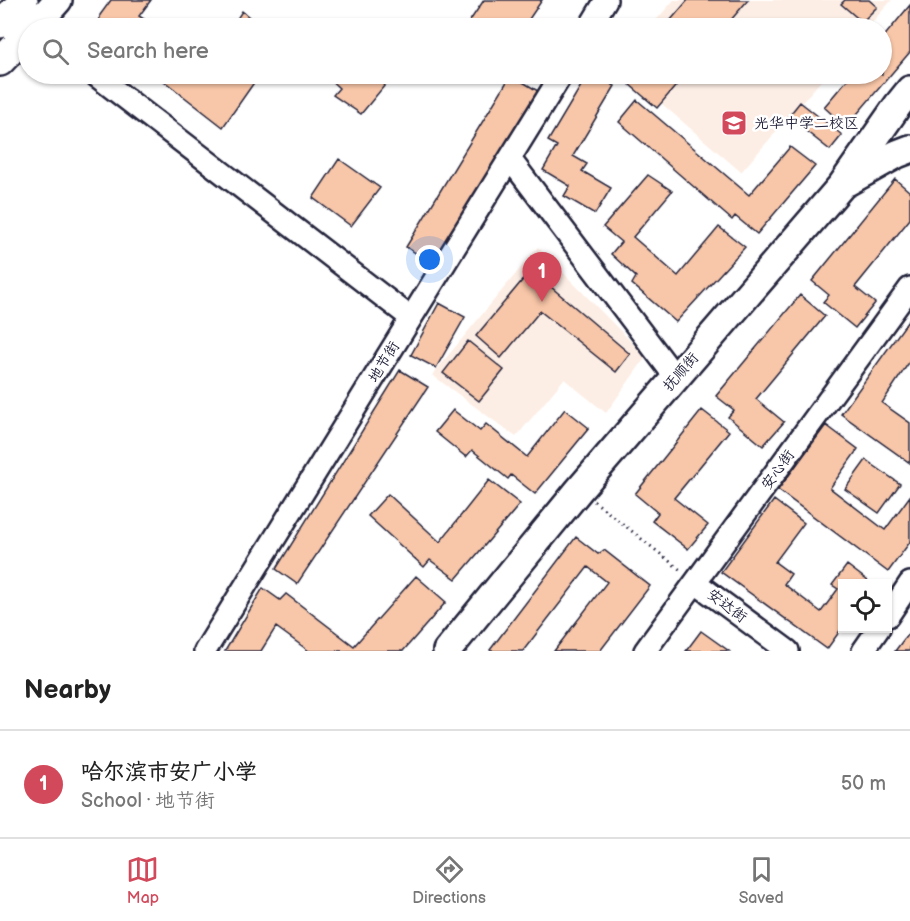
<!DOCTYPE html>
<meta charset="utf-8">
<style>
body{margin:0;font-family:"Balsamiq Sans","LXGW WenKai TC",sans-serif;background:#f2f2f2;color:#222}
.controls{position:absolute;right:18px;bottom:18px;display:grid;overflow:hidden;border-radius:0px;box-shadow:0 2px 4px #0004}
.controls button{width:54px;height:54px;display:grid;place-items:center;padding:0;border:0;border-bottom:2px solid #e0e0e0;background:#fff;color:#222;font:30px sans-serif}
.you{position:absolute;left:430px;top:260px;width:21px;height:21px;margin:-15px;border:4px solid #fff;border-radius:50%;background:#1a73e8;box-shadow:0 0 0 9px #1a73e833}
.badge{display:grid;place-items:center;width:39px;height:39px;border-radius:50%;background:#d1495b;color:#fff;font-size:20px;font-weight:700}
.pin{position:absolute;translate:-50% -50px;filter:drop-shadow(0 2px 3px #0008)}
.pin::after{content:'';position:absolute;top:32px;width:21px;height:18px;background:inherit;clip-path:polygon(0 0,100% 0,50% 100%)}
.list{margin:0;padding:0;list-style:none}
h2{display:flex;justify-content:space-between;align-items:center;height:78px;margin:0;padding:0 24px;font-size:26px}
h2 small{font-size:20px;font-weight:400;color:#767676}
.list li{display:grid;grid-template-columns:39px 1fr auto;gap:18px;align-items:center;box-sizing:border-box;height:108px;padding:0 24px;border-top:2px solid #e0e0e0}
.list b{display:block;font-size:22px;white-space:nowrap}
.list p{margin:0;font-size:20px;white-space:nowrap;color:#767676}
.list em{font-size:20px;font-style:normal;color:#767676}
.icon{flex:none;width:33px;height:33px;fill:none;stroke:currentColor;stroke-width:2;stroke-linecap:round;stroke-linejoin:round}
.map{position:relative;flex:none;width:910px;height:651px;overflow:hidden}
.search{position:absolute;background:#fff;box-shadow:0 2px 4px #0004;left:18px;right:18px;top:18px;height:66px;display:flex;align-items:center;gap:15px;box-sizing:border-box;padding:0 21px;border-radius:33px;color:#767676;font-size:22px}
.sheet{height:186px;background:#fff}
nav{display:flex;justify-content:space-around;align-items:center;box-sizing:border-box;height:84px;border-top:2px solid #e0e0e0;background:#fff;font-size:16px;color:#767676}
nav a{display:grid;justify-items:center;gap:3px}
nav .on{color:#d1495b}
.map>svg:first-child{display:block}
</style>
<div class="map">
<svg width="910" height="651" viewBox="0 0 910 651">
<rect width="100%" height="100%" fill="#fff"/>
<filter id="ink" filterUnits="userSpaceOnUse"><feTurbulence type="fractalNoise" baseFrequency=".0167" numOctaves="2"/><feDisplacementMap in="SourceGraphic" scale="12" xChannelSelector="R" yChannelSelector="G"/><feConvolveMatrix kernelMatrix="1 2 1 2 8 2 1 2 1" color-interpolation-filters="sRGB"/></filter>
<g filter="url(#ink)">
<path fill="#fdeee5" d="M674,0H892L867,28H649Z
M627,74H827L741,172Z
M538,247L646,357L606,413L564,379L516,437L432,375Z"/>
<path fill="#f8c6a8" stroke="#22223b" stroke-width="1.5" d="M111,0H151L139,16L158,28H99L100,15Z
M484,0H542L523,28H465Z
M688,0H748L724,28H664Z
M845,0H869L877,7L862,22L841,4Z
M910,5V52L846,127L824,107L852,74H882V39Z
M242,11L262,28H231Z
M326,21L336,28H319Z
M155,74H260L223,127Z
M324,74H383L390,79L361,114L333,95L339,88Z
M588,74H593L615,86L573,156L587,164L582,171L611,188L595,214L564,196L570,186L543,170L557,146L548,141Z
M626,74H686L657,108L622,78Z
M511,75L538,91L433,264L406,247Z
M637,100L749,195L790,147L815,166L757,234L735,216L732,220L619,122Z
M800,102L842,135L830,150L788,117Z
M339,159L380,188L351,226L313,198Z
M648,175L672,191L633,237L678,276L719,227L745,247L676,322L632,284L636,277L611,254L621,242L603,227Z
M895,179L910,192V219L855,287L875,303L855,328L823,302L829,295L812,281Z
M531,270L630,354L616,372L540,311L501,358L476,336Z
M800,295L825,316L756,399L784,422L763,446L728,417L734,410L716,396Z
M439,303L465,317L436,368L411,355Z
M910,318V361L882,403L910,423V463L841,414Z
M468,341L504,370L479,401L443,373Z
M400,370L428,387L297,584L276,569Z
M565,409L589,428L535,494L511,475L508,479L472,450L466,457L435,432L453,410L480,431L486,424L527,457Z
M702,410L729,431L674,498L708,525L688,549L652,521L658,513L635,494Z
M826,425L858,449L830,488L885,530L910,496V542L888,572L778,490Z
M866,460L900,484L879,513L845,489Z
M489,480L520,504L456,579L430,560L424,567L368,516L388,494L440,542Z
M774,500L804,523L775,562L791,574L784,584L821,612L838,589L832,585L847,565L872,584H842V628L827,649L721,572Z
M576,537L598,554L604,550L650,586L600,651H554L607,582L588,567L523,651H491L490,650Z
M416,576L446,602L403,651H309L276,627L261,651H225L263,588L280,600L286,594L354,646Z
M701,631L729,651H686Z
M910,631V651H895Z"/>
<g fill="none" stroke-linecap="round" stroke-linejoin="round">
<g stroke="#22223b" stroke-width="26">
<path id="minor" d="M589,28L606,0
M94,74L411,318
M510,159L676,378
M696,583L788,651
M888,616L910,583
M205,651L562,74
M645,651L910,288
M863,651L879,628"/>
</g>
<g stroke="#22223b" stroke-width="32">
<path id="major" d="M0,24L24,0
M33,28L58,0
M0,62L28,33
M847,182L897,154L910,149
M447,651L579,490L842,185L898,105L910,90"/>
</g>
<path stroke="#22223b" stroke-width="3" stroke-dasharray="1.5 4.5" stroke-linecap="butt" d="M594,501L683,572"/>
<use href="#minor" stroke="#fff" stroke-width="21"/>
<use href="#major" stroke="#fff" stroke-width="27"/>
</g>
</g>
<defs>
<g id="school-square" transform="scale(1.35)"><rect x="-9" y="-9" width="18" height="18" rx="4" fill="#d1495b" stroke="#fff"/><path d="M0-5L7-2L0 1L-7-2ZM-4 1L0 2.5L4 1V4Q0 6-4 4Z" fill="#fff"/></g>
</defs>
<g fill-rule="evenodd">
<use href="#school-square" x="734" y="123"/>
</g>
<g text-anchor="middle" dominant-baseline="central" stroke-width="5" stroke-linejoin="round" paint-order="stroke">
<g font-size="15" fill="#22223b" stroke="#fff" text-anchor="start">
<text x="754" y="123">光华中学二校区</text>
</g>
<g font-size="15" fill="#22223b" stroke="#fff">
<text transform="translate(384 362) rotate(-58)">地节街</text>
<text transform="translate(681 372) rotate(-49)">抚顺街</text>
<text transform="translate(778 470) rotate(-54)">安心街</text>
<text transform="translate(727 606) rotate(37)">安达街</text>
</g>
</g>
</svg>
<div class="controls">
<button><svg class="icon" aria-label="locate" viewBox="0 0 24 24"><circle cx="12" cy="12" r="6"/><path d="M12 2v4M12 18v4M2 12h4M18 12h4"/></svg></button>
</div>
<div class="you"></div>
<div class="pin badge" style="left:542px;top:302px">1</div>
<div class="search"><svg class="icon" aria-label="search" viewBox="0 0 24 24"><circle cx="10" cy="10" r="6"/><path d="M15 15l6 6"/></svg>Search here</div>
</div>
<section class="sheet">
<h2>Nearby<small></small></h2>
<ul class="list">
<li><span class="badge">1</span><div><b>哈尔滨市安广小学</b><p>School · 地节街</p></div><em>50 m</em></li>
</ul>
</section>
<nav>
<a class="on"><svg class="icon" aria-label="map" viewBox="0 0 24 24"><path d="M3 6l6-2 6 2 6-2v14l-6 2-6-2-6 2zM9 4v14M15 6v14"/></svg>Map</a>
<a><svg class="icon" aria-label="directions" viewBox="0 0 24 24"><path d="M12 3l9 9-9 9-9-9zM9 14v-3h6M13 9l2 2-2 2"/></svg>Directions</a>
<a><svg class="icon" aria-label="saved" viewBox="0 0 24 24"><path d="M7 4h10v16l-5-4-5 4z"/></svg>Saved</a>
</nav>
